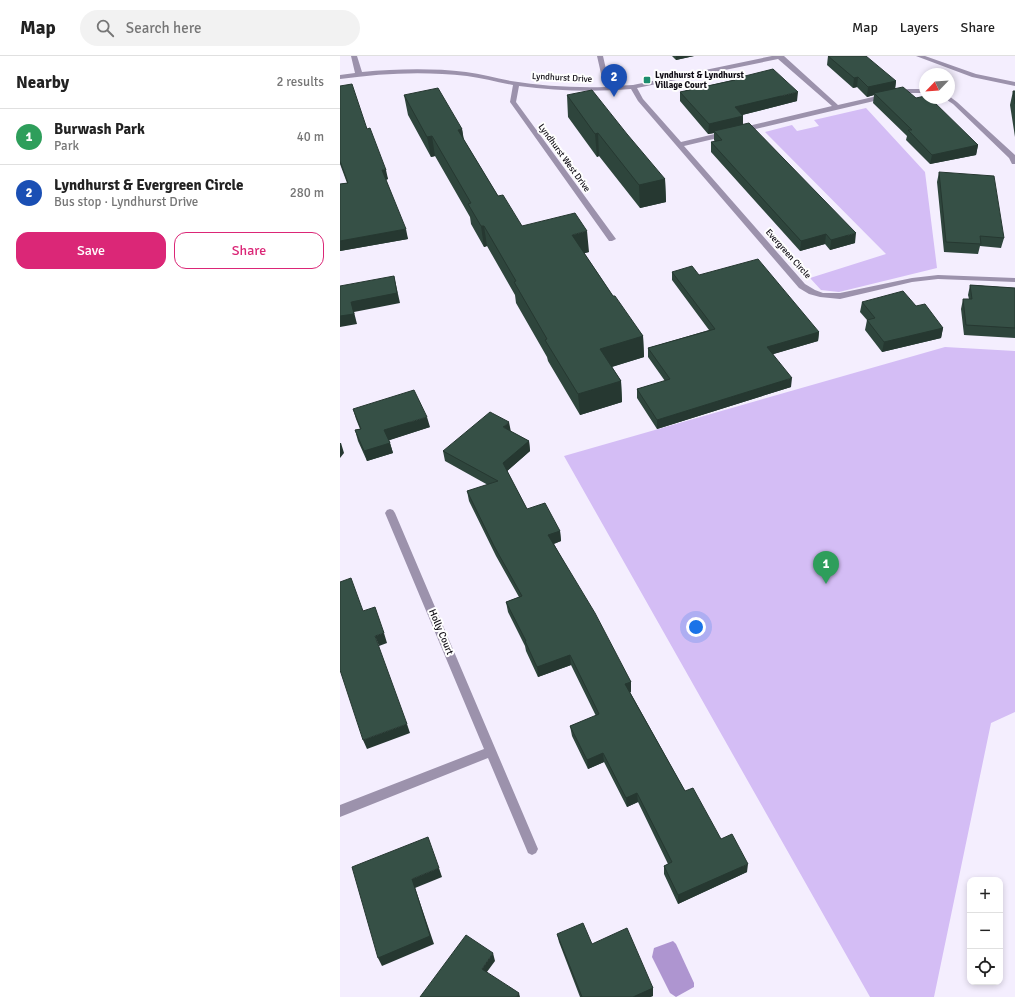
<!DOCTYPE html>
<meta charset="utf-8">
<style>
body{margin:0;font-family:Signika,sans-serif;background:#f2f2f2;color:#222}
.controls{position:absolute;right:12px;bottom:12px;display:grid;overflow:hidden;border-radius:8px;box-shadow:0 2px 6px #0003}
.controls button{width:36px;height:36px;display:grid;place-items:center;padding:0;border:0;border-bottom:1px solid #e0e0e0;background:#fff;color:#222;font:20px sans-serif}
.compass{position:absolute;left:579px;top:12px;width:36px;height:36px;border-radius:50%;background:#fff;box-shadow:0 2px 6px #0003;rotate:245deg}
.you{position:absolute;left:356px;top:571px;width:14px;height:14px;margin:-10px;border:3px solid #fff;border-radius:50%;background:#1a73e8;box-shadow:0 0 0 6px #1a73e833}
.badge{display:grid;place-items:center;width:26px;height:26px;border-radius:50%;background:#db2777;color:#fff;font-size:13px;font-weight:700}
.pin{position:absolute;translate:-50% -33px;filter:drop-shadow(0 1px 2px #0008)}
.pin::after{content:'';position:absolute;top:21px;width:14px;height:12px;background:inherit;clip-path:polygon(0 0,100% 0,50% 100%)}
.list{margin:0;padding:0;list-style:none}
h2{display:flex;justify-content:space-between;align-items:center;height:52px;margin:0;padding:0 16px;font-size:17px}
h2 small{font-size:13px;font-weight:400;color:#767676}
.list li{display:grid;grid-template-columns:26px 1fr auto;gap:12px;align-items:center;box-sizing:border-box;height:56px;padding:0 16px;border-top:1px solid #e0e0e0}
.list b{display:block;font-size:15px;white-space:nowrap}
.list p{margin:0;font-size:13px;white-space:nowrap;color:#767676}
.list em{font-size:13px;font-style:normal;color:#767676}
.actions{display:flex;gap:8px;padding:12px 16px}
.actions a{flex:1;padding:9px 0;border:1px solid #db2777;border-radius:12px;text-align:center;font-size:14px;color:#db2777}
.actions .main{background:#db2777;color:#fff}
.icon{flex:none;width:22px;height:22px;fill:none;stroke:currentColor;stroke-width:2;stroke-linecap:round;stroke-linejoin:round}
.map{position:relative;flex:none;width:675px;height:941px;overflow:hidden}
header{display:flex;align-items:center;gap:24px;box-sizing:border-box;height:56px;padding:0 20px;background:#fff;border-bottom:1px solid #e0e0e0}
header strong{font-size:19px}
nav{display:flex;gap:22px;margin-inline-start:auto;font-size:14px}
.search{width:280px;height:36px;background:#f2f2f2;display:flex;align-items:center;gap:10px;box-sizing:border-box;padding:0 14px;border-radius:22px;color:#767676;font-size:15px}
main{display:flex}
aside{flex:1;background:#fff}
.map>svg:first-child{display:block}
</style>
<header>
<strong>Map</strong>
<div class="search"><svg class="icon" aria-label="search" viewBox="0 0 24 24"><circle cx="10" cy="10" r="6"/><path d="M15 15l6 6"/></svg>Search here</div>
<nav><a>Map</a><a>Layers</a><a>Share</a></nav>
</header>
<main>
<aside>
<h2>Nearby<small>2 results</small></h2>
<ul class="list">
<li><span class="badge" style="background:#2e9e5b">1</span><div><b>Burwash Park</b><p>Park</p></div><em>40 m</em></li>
<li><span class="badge" style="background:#1a4fb4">2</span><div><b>Lyndhurst &amp; Evergreen Circle</b><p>Bus stop · Lyndhurst Drive</p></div><em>280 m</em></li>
</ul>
<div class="actions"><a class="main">Save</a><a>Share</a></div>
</aside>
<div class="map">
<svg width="675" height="941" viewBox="0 0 675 941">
<rect width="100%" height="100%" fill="#f4eefe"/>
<path fill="#d4bdf5" d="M526,52L585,116L597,212L499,236L481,234L470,222L546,198L425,76L452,69L457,75L479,70L474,64Z
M605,291L675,295V656L651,667L594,941H530L224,400Z"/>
<path fill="#ae95d0" d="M333,885L336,888L354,927V931L336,941L330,937L312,901L314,892Z"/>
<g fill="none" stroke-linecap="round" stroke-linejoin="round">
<path fill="#9c92ac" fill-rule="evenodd" d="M11,0H17L22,16C56,13 91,12 126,16C141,18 156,22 171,25C202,30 234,32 266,31L262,22L257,0H263L268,22L272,30L293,29L432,0H444L498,49L568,33H585V37H568L344,90L465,228L475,234L483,237H500L572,222L598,219L675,222V226L598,223L572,226L500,243L480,241L469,238L459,232L298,45L291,33C254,36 216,35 179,30L176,46L276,183L272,185H269L170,46L173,29C157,26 142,22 127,20C85,15 42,17 0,23V19L15,17ZM438,3L492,50L341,86L303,43L297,32Z
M576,0H585L636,18L675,26V30L632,21Z
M609,40L617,46L675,99V108H672L669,102L613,48L604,42H609Z
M50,453L53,454L55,457L198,793L196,797L192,799L188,797L148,702L0,761V749L144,693L45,457L47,454Z"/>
</g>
<path fill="#2e453c" d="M332,0H354L336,4Z
M488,0L556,25L555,32L576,42L638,89L636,99L590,108L566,84L567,80L533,47L534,39L527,41L517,31L513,32L487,9Z
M393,23L457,45L402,59L403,68L515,187L490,194L485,188L460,195L371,96V86H375L374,84V77L368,78L340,45V36L393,24Z
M0,30L27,73L48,123L46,124L68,183L0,195V128L7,127L0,108Z
M673,35H675V81L670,49Z
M64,39L122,73L124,84L158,140L182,170L249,196L244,197L273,240L303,280L304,301L272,311L281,325L282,346L240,359L208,305L207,301L176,247L175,239L147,190L144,191L131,168L130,161L95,100L91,101L68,59Z
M227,39L325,123L326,146L300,152L259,100L257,101L228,61Z
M599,116L664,182L661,192L640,190L638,198L604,196L597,126Z
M332,216L359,219L479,276L478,285L433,298L451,331L317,373L297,342V333L325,325L308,301V292L369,274L332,224Z
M630,229L675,232V282L624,279L621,253L623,243H629L628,239Z
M522,246L576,250L603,272L601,282L542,296L525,274L527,264L520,256Z
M13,353L90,371L49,384L53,397L27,405L18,385L15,374L20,373L16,363Z
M170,375L189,385L190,395L167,415L187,453L220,475L221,485L214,488L291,626V636H290L345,735L381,783L407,816L338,848L324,818V810L328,808L298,746L287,751L264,706L248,713L232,680L230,670L256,660L231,609L198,621L186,595L185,590L168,556L166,546L179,541L156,500L129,445L127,435L148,429L105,405L103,395Z
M217,878L313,932V940L310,941H240L219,886Z"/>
<path fill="#263831" d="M336,0H354L336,4Z
M518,21L517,31L513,32L514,22Z
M556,25L555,34L534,37V39L527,41L528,31Z
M458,36L457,45L394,61L395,51Z
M403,60V70L374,75V77L368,78L369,68Z
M122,73L125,94L118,74Z
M258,77L259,100L257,101L255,78Z
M92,80L95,100L91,101L87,81Z
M638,89L636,99L590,108L592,99Z
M42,114H46L48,123L44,124Z
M325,123L326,146L300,152L299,129Z
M141,170H144L147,190L144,191Z
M66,173L68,183L0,195V185Z
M247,175L249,196L234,200L232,179Z
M516,177L515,187L490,194L491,184Z
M486,178L485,188L460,195L461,185Z
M54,220L60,247L14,256L17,268L0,271V260L11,246Z
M603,272L601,282L542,296L544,286Z
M479,276L478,285L427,300V291Z
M303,280L304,301L261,314L260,293Z
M452,322L451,331L317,373V364Z
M281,325L282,346L240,359L238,338Z
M87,361L90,371L47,385L44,374Z
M169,366L171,376L163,371Z
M189,385L190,395L165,417L163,407Z
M0,387H1L4,397L0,402Z
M50,387L53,397L27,405L24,395Z
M220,475L221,485L210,489L208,479Z
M44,577L47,587L39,590L35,580Z
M230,599L231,609L198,621L197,611Z
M291,626V636L286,638L285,628Z
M67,668L70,677L27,693L23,684Z
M263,697L264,706L248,713L247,704Z
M297,737L298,746L287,751L286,742Z
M408,808L407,816L338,848V839Z
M99,812L102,821L75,832L94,888L42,910L38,902L72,823Z
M153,897L155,905L144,920L142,913Z
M313,932V940L310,941H293Z
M179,937L180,941H176Z"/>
<path fill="#365046" stroke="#263831" d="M488,0H526L556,25L528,31L518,21L514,22Z
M433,13L458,36L395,51L403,60L369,68L340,36L395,24L393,23Z
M12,28L27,73L30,72L46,114H42L66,173L0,185V128L8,127L0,105V30Z
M563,31L576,42L585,40V42H590L638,89L592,99L568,74H572L534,37Z
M98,32L122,73L118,74L158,140L163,139L182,170L235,157L247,175L232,179L273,240H275L303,280L260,293L281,325L238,338L205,284L207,283L174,226L176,225L144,170H141L128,148L131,147L92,80L87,81L64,39Z
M252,34L287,78L325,123L299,129L258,77L255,78L227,39Z
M673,35H675V48Z
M409,67L516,177L491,184L486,178L461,185L371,86L382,84L374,75Z
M599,116L654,120L664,182L640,180L641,188L606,186Z
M418,203L479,276L427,291L452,322L317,364L297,333L330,323L308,292L375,273L332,216L352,210L359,219Z
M54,220L57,237L11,246L14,258L0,260V230Z
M630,229L675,232V272L626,269L623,243H632Z
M563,235L576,250L585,248L603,272L544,286L527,264L535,262L522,246Z
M74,334L87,361L44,374L50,387L24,395L15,374L21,373L13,353Z
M150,356L169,366L163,371L189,385L163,407L187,453L205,447L220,475L208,479L255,557L291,626L285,628L345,735L353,732L381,783L392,778L408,808L338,839L324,810L332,806L297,737L286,742L263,697L247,704L230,670L259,658L230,599L197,611L185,585H186L166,546L182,540L154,490L127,435L158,425L103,395Z
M11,522L23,555L35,551L44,577L35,580L67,668L23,684L0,614V526Z
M88,781L99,812L72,823L90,880L38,902L12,811Z
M243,867L252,888L287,872L313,932L293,941H242L217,878Z
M126,879L153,897L142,913L179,937L176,941H80Z"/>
<rect fill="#1c8d6e" stroke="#fefefe" stroke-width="1.5" x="303" y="20" width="8" height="8" rx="2"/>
<g text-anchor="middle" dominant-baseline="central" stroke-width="4" stroke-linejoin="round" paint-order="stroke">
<g font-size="9" font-weight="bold" fill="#0e0b13" stroke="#fefefe" text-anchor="start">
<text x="315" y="19">Lyndhurst &amp; Lyndhurst<tspan x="315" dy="10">Village Court</tspan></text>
</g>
<g font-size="9" fill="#0e0b13" stroke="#fefefe">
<text transform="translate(222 22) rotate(3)">Lyndhurst Drive</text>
<text transform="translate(224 102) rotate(54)">Lyndhurst West Drive</text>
<text transform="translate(448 198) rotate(48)">Evergreen Circle</text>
</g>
<g font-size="10" fill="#0e0b13" stroke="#fefefe">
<text transform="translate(101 576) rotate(67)">Holly Court</text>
</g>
</g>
</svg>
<div class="controls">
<button>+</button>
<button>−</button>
<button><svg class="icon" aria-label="locate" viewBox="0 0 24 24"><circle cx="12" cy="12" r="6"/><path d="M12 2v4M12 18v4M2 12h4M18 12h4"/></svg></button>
</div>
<svg class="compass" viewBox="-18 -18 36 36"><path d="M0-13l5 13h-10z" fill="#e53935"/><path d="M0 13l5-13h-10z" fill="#767676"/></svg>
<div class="you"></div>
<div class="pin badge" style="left:486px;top:528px;background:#2e9e5b">1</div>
<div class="pin badge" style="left:274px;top:41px;background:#1a4fb4">2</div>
</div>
</main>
